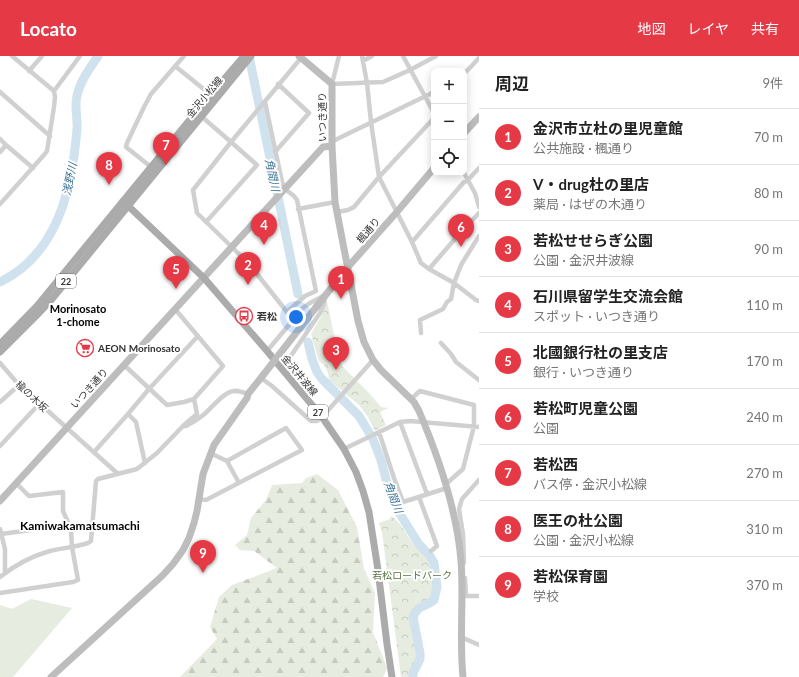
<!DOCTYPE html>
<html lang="ja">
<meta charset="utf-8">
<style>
body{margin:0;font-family:Lato,"Noto Sans JP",sans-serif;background:#f2f2f2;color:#222}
.controls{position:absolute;right:12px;top:12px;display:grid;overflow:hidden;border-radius:8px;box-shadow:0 2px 10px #0003}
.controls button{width:36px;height:36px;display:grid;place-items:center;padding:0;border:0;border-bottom:1px solid #e0e0e0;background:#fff;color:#222;font:20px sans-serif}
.you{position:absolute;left:296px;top:261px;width:14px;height:14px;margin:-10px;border:3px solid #fff;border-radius:50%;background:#1a73e8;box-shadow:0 0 0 6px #1a73e833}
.badge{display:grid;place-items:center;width:26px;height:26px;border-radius:50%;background:#e63946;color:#fff;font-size:13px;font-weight:700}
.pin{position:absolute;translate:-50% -33px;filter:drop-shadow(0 1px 2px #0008)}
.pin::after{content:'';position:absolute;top:21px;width:14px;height:12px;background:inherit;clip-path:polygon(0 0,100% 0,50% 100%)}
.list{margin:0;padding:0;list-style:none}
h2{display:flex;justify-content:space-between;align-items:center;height:52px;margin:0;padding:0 16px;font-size:17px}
h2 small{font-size:13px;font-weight:400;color:#767676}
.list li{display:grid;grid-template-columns:26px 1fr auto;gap:12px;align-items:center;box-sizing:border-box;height:56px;padding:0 16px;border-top:1px solid #e0e0e0}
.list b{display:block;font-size:15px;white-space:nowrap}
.list p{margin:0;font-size:13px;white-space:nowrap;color:#767676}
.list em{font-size:13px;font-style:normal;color:#767676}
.icon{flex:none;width:22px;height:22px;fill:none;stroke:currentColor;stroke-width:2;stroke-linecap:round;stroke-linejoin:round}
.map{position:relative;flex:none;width:479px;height:621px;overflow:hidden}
header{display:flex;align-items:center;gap:24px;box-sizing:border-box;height:56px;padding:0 20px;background:#e63946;color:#fff}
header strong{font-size:19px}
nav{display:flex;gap:22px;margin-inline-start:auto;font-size:14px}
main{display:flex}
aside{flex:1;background:#fff}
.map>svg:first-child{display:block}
</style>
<header>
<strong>Locato</strong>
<nav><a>地図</a><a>レイヤ</a><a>共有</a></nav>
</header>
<main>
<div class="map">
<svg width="479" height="621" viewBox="0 0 479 621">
<defs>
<pattern id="forest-firs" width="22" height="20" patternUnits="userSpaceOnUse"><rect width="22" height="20" fill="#e6ecdf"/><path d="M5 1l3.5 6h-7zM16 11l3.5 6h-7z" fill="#c6cbc0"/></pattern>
<pattern id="park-crowns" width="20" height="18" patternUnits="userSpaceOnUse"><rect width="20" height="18" fill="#e6ecdf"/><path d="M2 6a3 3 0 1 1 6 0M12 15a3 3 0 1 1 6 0" fill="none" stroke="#c6cbc0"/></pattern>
</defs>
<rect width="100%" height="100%" fill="#fff"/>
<path fill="#e6ecdf" d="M31,543L72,552L13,621H0V549L12,553Z"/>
<path fill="url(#forest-firs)" d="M317,418L338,434L357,471L364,513L375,537L373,576L387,612L383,621H180L217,583L210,571L219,541L232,529L277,512L254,495L240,494L235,489L247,479L251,462L266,444L272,429L302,427L306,422Z"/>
<path fill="url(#park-crowns)" d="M327,245L336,289L342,310L370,338L381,351L388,352L380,356L386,369L375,375L368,361L359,349L329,324L328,317L324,309L319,305L311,278L322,259L325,250L324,248Z
M391,460C402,467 406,479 414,489C418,494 424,496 429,500C438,507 437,533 434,544L428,549L421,551L418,553L413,561L416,602L410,619V621H401L382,476L379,467L390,463Z"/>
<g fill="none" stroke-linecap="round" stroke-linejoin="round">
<path stroke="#cfe2ee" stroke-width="9" d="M249,0L298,238
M0,226C58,198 72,133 77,73C78,63 74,50 77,40C80,25 90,12 98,0
M308,286L312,303L317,316L322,323L359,360L373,383L381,404L387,427L400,458L418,487L430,500L434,507L437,531L434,544C424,552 419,548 413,561L420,597V603L413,617V621"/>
<path stroke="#d0d0d0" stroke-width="4.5" d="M12,0L54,35
M339,0L332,28L383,26L410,14L436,0
M362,0L367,27L371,66L379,121L412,186L421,207L429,213L454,227L476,244L479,245
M403,0L434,57
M363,5L372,0
M175,10L211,39
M29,15L42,0
M464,18L479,2
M0,36L50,80
M201,60L231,86L193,134L197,157L239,198L257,218L287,256L305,240L316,235L297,144L294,140L285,133L282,126L265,46
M0,83L6,89L0,96
M333,85L434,36
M6,89L33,112
M275,96L309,57L278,28
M151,111L126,91L127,87L144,51L151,38L184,0
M464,117L475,137L479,151
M0,148L44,99L47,95L54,51L55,41L54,35L57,31L80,0
M298,153L335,146
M337,156L348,154L354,151L379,121L434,62
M206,166L257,109L231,86L301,2
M412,186L464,126L468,124L479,112
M429,213L454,184L479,157
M421,277L420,264L443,253L447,246L451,243L454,227L461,209L479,180
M441,287L451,298L456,306L479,324
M267,295L304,251L310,247L325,239L324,248L320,257L282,313
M0,307L19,329L117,417
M124,309L167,349L184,346L194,343L223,310L175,253
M261,322L272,330L311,365H317L322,361L373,304
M411,343L420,335L474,349V370L463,413L446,428
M0,346L19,329
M128,358L136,366L145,407
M400,366L427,438
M184,369L197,358L194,343
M379,376L394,422L403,446L447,432
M0,390L40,347
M344,393L400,366L410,365L479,371
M94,396L128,358L149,333L198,280
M210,397L227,405L239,427
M419,441L437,490L431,495
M199,443L206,444L302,394L286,372L227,405
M0,473L5,493V517
M1,478L69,469
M464,507L463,478L459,453L462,443L479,424
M0,521C15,509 32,500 50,495C63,492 76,491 88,487L91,485L96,425L98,423L137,413L157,397L183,370H186C192,367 197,364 202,360C210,354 221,339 230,336C236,333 242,336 248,338
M465,522L466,540
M0,537L73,526L78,524L72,491L71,473L63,455V436L29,440L16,427
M465,540H479
M461,581L479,589"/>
<path stroke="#bdbdbd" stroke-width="7" d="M464,77L479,61
M332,90L335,146L358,265L364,286L373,304L381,314L414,346L419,355C439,402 457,454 461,505C464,543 459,582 463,621
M317,250L347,212L396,157L434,112
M0,445L323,91L332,90V28L299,0
M51,621L162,520L173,508L183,494L189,482L194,467L197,455L203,418L214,389L247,342L248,338L264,318"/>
<path stroke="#ababab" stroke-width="7" d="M123,145L204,222L267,295L322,361L344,393L356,416L363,435L369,456L378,514L387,588L392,621
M0,288L37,250L197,55L244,0
M0,296L36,260L52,243L251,0"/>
<path stroke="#bdbdbd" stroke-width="7" d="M264,318L317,250"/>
</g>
<defs>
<g id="bus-ring" transform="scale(0.9)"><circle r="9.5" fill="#fff" stroke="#e63946" stroke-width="1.5"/><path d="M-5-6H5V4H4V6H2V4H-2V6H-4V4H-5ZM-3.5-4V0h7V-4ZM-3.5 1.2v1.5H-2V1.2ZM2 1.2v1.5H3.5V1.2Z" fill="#e63946"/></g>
<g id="supermarket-ring" transform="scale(0.9)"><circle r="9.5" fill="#fff" stroke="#e63946" stroke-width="1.5"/><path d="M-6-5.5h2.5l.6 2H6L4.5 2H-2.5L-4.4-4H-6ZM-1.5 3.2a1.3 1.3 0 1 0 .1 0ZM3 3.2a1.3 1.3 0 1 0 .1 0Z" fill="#e63946"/></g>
</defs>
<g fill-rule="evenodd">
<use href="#bus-ring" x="244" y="260"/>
<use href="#supermarket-ring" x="85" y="292"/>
</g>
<g text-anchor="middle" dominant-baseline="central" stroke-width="4" stroke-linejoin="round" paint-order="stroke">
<g fill="#fff" stroke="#707070" stroke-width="1">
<rect x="56" y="218" width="20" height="14" rx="3"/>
<rect x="308" y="349" width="20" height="14" rx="3"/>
</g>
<g font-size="9" font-weight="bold" fill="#333">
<text x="66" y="225">22</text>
<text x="318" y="356">27</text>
</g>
<g font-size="10" fill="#333" stroke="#fff">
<text transform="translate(204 41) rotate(-50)">金沢小松線</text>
<text transform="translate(322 61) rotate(-90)">いつき通り</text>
<text transform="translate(368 174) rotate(-49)">楓通り</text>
<text transform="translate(300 319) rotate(50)">金沢井波線</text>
<text transform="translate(89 332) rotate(-48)">いつき通り</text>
<text transform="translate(32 340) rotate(43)">楡の木坂</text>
</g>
<g font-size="10" font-weight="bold" fill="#333" stroke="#fff" text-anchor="start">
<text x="257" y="260">若松</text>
<text x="98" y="292">AEON Morinosato</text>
</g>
<g font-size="10" fill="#56703f" stroke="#fff">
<text x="412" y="519">若松ロードパーク</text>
</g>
<g font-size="11" font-style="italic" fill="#3f7597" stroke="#fff">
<text transform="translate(273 119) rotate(78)">角間川</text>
<text transform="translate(69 123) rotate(-78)">浅野川</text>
<text transform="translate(394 441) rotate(69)">角間川</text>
</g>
<g font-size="11" font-weight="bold" fill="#000" stroke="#fff">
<text x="78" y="252">Morinosato<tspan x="78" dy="13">1-chome</tspan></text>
</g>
<g font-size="12" font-weight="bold" fill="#000" stroke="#fff">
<text x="80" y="469">Kamiwakamatsumachi</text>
</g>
</g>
</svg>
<div class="controls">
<button>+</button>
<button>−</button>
<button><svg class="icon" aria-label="locate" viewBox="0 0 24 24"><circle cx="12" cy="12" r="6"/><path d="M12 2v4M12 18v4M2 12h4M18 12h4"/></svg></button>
</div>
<div class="you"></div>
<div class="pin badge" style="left:341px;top:243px">1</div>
<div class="pin badge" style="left:248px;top:229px">2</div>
<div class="pin badge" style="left:336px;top:314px">3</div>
<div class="pin badge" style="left:264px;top:189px">4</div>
<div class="pin badge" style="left:176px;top:233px">5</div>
<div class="pin badge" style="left:461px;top:191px">6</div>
<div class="pin badge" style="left:166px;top:109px">7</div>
<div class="pin badge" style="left:109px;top:129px">8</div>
<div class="pin badge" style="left:203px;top:517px">9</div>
</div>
<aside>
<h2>周辺<small>9件</small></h2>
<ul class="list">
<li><span class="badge">1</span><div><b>金沢市立杜の里児童館</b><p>公共施設 · 楓通り</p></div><em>70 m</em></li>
<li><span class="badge">2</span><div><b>V・drug杜の里店</b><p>薬局 · はぜの木通り</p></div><em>80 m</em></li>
<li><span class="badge">3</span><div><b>若松せせらぎ公園</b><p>公園 · 金沢井波線</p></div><em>90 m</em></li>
<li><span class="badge">4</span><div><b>石川県留学生交流会館</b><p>スポット · いつき通り</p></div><em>110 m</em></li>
<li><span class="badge">5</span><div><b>北國銀行杜の里支店</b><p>銀行 · いつき通り</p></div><em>170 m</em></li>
<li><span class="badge">6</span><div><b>若松町児童公園</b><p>公園</p></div><em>240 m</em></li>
<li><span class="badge">7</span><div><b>若松西</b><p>バス停 · 金沢小松線</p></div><em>270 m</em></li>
<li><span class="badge">8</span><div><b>医王の杜公園</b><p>公園 · 金沢小松線</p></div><em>310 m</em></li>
<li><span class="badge">9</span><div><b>若松保育園</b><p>学校</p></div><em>370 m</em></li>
</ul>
</aside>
</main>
